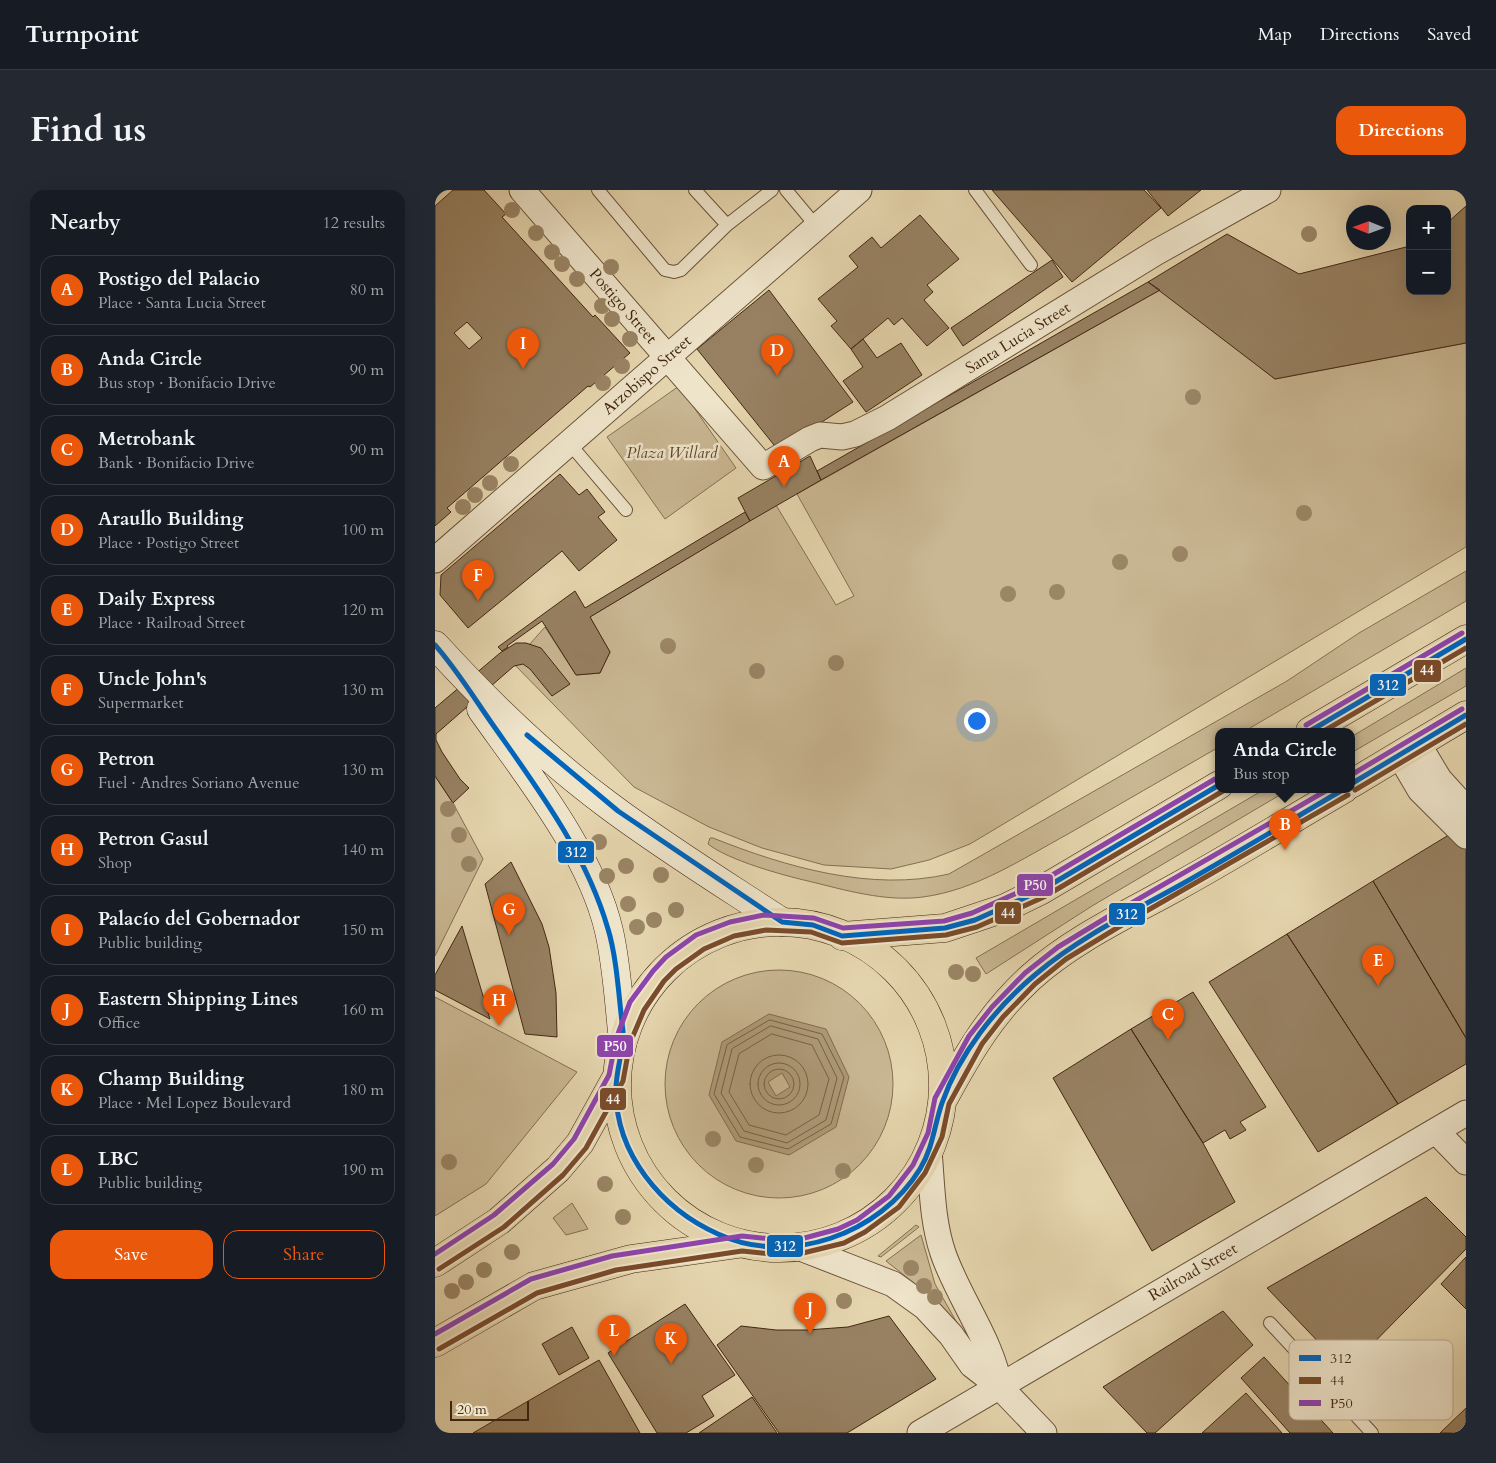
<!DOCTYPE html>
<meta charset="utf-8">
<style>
body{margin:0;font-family:Cardo,serif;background:#242831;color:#f1f3f6}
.controls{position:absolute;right:15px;top:15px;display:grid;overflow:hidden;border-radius:10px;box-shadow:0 5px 20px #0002}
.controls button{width:45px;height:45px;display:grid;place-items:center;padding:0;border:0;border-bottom:1px solid #363941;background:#171b24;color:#f1f3f6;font:25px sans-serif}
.compass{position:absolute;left:911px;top:15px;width:45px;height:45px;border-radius:50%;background:#171b24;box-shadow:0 5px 20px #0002;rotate:271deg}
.scale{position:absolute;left:15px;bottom:12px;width:79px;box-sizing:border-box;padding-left:5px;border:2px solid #422710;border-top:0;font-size:14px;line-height:18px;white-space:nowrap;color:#422710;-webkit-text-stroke:4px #eee4ca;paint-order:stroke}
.you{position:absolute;left:541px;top:530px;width:18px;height:18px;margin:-12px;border:4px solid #fff;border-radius:50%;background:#1a73e8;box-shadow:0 0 0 8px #1a73e833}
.badge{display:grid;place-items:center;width:32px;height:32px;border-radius:50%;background:#ea580c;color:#fff;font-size:16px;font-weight:700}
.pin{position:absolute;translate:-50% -41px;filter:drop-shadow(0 1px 2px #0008)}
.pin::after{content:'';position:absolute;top:26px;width:18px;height:15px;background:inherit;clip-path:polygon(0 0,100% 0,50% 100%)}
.popup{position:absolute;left:780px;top:538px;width:140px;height:65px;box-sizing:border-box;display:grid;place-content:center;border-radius:10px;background:#171b24;filter:drop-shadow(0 1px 4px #0005);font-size:16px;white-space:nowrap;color:#9ea1a6}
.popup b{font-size:19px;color:#f1f3f6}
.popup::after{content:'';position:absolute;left:50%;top:100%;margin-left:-10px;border:10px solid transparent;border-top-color:#171b24}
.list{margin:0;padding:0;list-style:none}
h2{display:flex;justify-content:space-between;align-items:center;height:65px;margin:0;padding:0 20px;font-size:21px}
h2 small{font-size:16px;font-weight:400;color:#9ea1a6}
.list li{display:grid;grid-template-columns:32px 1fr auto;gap:15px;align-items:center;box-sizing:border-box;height:70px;margin:0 10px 10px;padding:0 10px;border:1px solid #363941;border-radius:15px}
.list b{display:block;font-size:19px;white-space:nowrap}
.list p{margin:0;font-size:16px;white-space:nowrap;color:#9ea1a6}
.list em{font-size:16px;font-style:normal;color:#9ea1a6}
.actions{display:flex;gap:10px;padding:15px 20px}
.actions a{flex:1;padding:11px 0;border:1px solid #ea580c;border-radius:15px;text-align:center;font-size:18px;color:#ea580c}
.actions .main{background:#ea580c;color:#fff}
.map{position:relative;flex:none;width:1031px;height:1243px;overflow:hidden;border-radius:15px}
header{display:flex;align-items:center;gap:30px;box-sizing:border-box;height:70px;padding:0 25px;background:#171b24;border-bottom:1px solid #363941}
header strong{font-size:24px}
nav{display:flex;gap:28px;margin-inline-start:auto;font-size:18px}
.intro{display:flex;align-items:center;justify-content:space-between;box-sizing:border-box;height:120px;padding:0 30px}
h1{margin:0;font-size:35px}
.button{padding:12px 22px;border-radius:15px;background:#ea580c;color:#fff;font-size:18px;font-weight:700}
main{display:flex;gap:30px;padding:0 30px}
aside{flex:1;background:#171b24;border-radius:15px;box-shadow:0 5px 20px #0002}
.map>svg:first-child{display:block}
</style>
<header>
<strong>Turnpoint</strong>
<nav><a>Map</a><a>Directions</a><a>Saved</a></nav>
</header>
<div class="intro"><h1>Find us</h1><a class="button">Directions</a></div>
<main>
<aside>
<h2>Nearby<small>12 results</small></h2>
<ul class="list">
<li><span class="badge">A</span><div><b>Postigo del Palacio</b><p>Place · Santa Lucia Street</p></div><em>80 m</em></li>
<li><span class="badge">B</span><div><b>Anda Circle</b><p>Bus stop · Bonifacio Drive</p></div><em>90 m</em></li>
<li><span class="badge">C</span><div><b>Metrobank</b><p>Bank · Bonifacio Drive</p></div><em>90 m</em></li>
<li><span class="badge">D</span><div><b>Araullo Building</b><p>Place · Postigo Street</p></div><em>100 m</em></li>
<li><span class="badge">E</span><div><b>Daily Express</b><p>Place · Railroad Street</p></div><em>120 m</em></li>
<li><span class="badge">F</span><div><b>Uncle John's</b><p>Supermarket</p></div><em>130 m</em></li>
<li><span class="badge">G</span><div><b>Petron</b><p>Fuel · Andres Soriano Avenue</p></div><em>130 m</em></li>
<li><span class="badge">H</span><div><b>Petron Gasul</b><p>Shop</p></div><em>140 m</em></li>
<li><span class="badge">I</span><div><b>Palacío del Gobernador</b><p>Public building</p></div><em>150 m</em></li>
<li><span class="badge">J</span><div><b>Eastern Shipping Lines</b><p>Office</p></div><em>160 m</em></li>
<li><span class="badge">K</span><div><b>Champ Building</b><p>Place · Mel Lopez Boulevard</p></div><em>180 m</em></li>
<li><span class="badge">L</span><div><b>LBC</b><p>Public building</p></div><em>190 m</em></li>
</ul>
<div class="actions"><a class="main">Save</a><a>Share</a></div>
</aside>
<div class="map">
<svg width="1031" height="1243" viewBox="0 0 1031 1243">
<rect width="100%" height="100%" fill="#e5d5ae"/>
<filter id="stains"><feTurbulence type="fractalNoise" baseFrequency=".004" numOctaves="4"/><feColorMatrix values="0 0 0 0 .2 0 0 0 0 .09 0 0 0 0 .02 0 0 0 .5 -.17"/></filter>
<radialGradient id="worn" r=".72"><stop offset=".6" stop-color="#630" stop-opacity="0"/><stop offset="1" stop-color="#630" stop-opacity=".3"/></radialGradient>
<path fill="#c9b793" stroke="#866f52" d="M725,100L840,189L1031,153V357L535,654L494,670L456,679L389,675L327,658L274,637L199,597L78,473L110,437L141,485L165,483L175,462L155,427L341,315L401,415L419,406L362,304Z
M244,196L301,278L230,329L172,247Z
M1031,381V411L810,541H784V557C734,586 683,615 633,644C587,669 541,700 488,707C450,712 410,700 373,691C347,685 293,670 273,654L275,648H278C351,677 436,702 514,684L852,491L924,443Z
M1031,478V496L916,563V547Z
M0,586L18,613L48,669L0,766Z
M830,599H855L657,716L551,784L541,768Z
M230 894a114 114 0 1 1 228 0a114 114 0 1 1-228 0Z
M0,807L142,882L51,994L0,1026Z
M137,1013L153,1039L131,1045L118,1028Z
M481,1035L484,1037L446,1067L443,1066Z
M486,1045L500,1094L526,1140L479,1093L451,1071Z"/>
<path fill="#ae9a78" stroke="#836c4e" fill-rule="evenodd" d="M334,824L391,839L414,887L401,937L354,965L301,951L274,905L287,852ZM347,883L355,897L341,906L333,892Z"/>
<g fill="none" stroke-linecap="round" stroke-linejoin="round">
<path stroke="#786044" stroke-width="1" d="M335,830L387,844L409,887L396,934L353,959L305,947L279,904L292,855Z
M336,836L383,849L402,888L391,930L352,953L309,941L286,903L297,859Z
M337,844L377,855L394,889L384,925L351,945L314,935L294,902L304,864Z
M315 894a29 29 0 1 1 58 0a29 29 0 1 1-58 0Z
M323 894a21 21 0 1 1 42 0a21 21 0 1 1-42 0Z
M329 894a15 15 0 1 1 30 0a15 15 0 1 1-30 0Z"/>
</g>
<path fill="#978162" stroke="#422710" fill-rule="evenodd" d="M18,0H49L71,24L67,27L158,127L160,125L195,163L155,197L153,196L12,318L16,322L0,336V16ZM32,132L47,148L34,159L19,143Z
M557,0H709L726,18L637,92Z
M712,0H766L733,26Z
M1031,16V153L840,189L713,92L792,44L864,84L975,56V101H1012V33Z
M485,25L524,69L492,95L498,102L489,110L514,138L492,156L467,128L459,135L453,128L416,159L396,136L402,131L383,109L423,77L414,66L437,47L446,58Z
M617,70L628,87L528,156L516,138Z
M713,92L725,100L386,290L382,281Z
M334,100L418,212L343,260L262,159Z
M428,149L442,168L466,153L487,185L431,222L408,191L428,177L416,159Z
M375,266L386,290L315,331L303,308Z
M125,284L144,305L152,299L170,322L163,327L182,350L144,381L127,361L33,438L5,405L6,385Z
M310,322L315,331L155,427L175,462L165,483L141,485L107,431L72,456L73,457L67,461L63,457L140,401L150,418Z
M81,453H91L106,458L135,494L117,506L95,479L88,474L79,476L1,544V550L7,562L25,589L34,598L18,613L0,586V518L65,463Z
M1017,643L1031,658V848L938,691Z
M76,672L107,734L114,757L121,803L122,847L90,844L50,694Z
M938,691L1031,848V874L963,914L852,744Z
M27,736L55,829L0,800V785Z
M852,744L963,914L883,962L774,792Z
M758,802L831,917L805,932L811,940L795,949L790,940L768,953L696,839Z
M696,839L768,953L800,1012L717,1061L618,888Z
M991,1007L1031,1047V1059L911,1181L832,1098Z
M1031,1067V1119L1006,1094Z
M250,1114L300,1185L267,1206L279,1226L251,1243H222L173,1163Z
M788,1121L818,1155L720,1243H712L668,1197Z
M454,1126L501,1189L412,1243H344L282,1155L306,1136L341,1140H372L413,1137Z
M137,1137L154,1168L124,1185L107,1154Z
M829,1167L898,1243H855L806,1188Z
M164,1170L205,1243H38Z
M811,1203L847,1243H767Z
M317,1207L342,1243H264Z
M1031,1218V1243H1005Z"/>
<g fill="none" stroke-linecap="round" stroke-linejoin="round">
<g stroke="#6b5238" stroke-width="14">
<path id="lane" d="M163,0L230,80L239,82L246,80L292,35L337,0
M260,0L292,35
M351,0L382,37
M540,0L596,75
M134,253L191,320
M835,1133L937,1243"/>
</g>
<g stroke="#6b5238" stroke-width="27">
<path id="street" d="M87,0L328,277L375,249L385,245L407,247L420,244L452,228L720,63L833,0
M0,370L424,0
M983,554L1004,589L1031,619
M965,566L985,600L1031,646
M1001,941L1031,972
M494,961C497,994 497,1031 508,1063C522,1105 559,1155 564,1196
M363,1057L458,1094L490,1117L516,1145L537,1175L564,1196L609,1243
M485,1243L1031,923"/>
</g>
<g stroke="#422710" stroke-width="29">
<path id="secondary" d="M0,455C52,512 111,569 173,615C229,657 289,694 347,732
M46,519C92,584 156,663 174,741C182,776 184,815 188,851"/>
</g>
<g stroke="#422710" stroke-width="29">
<path id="highway" d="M875,541L1031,449
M916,594L1031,525
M182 895a163 163 0 1 1 326 0a163 163 0 1 1-326 0Z
M407,746L510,738L570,718L605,701L784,595
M509,908C534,862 556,824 595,788C638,749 695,723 745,695C801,664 854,631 909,599
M0,1073L64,1031L123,979L145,953L181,888
M0,1153L99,1096L196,1069L303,1054"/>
</g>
<use href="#lane" stroke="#eee4ca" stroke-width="12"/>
<use href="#street" stroke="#eee4ca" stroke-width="25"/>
<use href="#secondary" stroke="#eee4ca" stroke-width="28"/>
<use href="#highway" stroke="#e5d5ae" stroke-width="28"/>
<g stroke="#eee4ca" stroke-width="9">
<path id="bus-1" d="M0,455C22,480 39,508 58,535C103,599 151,663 173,739C182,768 184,810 188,841C189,860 181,879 181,899C180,964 227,1019 283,1044C354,1077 445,1044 485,979C498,958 499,936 507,913C524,864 561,817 601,784C645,747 697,722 747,694C801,663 855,631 909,599
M875,541L1031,449
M92,545L183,621L347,732L378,735L407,746L510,738L540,730L605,701L784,595
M916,594L1031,525"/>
</g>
<g stroke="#eee4ca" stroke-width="9">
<path id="bus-2" d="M889,541L1031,458
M920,600L1031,534
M4,1079L69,1037L128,985L151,958L188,891L195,853L209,820L229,791L241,779L269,759L299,746L331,740L376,742L407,753L511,745L542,737L609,707L788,601
M4,1159L102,1103L181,1080L307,1061L345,1065L364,1064L409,1053L430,1042L464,1017L490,983L507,947L514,914L547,854L568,827L600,794L631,769L682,738L913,605"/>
</g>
<g stroke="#eee4ca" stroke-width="9">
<path id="bus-3" d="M871,535L1027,443
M916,585L1027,519
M0,1064L59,1025L118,974L139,949L174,885L181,849L195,812L218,781L231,767L261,745L295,732L329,725L379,728L408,738L509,731L537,723L602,694L780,589
M0,1144L96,1089L177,1066L307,1046L345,1050H362L403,1039L422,1030L454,1006L478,975L493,943L500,908L534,846L557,817L590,783L623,757L674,726L894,599"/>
</g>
<use href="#bus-1" stroke="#0065bd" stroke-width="5"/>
<use href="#bus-2" stroke="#7a4b2a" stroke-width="5"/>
<use href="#bus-3" stroke="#8e44ad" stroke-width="5"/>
</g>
<g fill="#9a8565">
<circle cx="77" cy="20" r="8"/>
<circle cx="101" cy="43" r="8"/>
<circle cx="874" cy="44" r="8"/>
<circle cx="117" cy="62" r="8"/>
<circle cx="127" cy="74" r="8"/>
<circle cx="176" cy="77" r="8"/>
<circle cx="142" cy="89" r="8"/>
<circle cx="167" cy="116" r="8"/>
<circle cx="177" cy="129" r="8"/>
<circle cx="195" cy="149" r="8"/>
<circle cx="187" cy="176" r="8"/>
<circle cx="168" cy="193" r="8"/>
<circle cx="758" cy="207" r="8"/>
<circle cx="76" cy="274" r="8"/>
<circle cx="55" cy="293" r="8"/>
<circle cx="40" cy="305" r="8"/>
<circle cx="28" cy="317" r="8"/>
<circle cx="869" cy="323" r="8"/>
<circle cx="745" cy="364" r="8"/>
<circle cx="685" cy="372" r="8"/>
<circle cx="622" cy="402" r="8"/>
<circle cx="573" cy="404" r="8"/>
<circle cx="233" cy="456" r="8"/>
<circle cx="401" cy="473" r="8"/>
<circle cx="322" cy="481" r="8"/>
<circle cx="13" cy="619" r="8"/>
<circle cx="24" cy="645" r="8"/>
<circle cx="164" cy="652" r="8"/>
<circle cx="34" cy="674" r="8"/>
<circle cx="191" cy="676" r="8"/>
<circle cx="226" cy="685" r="8"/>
<circle cx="172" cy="686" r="8"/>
<circle cx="193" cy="714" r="8"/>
<circle cx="241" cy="720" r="8"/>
<circle cx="219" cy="730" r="8"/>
<circle cx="202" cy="737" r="8"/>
<circle cx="521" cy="782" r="8"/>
<circle cx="538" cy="784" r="8"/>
<circle cx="278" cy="949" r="8"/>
<circle cx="14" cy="972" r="8"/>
<circle cx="321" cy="975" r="8"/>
<circle cx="408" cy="981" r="8"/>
<circle cx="170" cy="994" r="8"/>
<circle cx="188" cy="1027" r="8"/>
<circle cx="77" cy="1062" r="8"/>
<circle cx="476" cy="1078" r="8"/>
<circle cx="49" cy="1080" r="8"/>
<circle cx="31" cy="1092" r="8"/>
<circle cx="489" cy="1096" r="8"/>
<circle cx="17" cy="1101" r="8"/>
<circle cx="500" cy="1107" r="8"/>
<circle cx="409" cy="1111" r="8"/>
</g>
<g text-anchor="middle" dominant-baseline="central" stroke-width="5" stroke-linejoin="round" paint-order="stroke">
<g font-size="16" fill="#422710" stroke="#eee4ca">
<text transform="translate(188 116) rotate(49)">Postigo Street</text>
<text transform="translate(583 148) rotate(-32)">Santa Lucia Street</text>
<text transform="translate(212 185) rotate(-41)">Arzobispo Street</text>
<text transform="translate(758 1082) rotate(-30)">Railroad Street</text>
</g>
<g font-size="16" font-style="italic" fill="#5d442a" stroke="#eee4ca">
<text x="237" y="263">Plaza Willard</text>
</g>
</g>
<rect x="854" y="1150" width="164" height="80" rx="8" fill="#eee4ca" stroke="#baab92" stroke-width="1"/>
<rect x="864" y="1165" width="22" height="6" fill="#0065bd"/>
<rect x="864" y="1187" width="22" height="7" fill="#7a4b2a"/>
<rect x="864" y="1210" width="22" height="6" fill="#8e44ad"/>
<g font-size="14" fill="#422710">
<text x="895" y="1173">312</text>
<text x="895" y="1195">44</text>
<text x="895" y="1218">P50</text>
</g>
<g stroke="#eee4ca" stroke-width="2">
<rect x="978" y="469" width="29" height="24" rx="5" fill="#7a4b2a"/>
<rect x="934" y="483" width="38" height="24" rx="5" fill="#0065bd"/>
<rect x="122" y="650" width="38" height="24" rx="5" fill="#0065bd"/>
<rect x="581" y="683" width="38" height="24" rx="5" fill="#8e44ad"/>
<rect x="559" y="711" width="28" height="24" rx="5" fill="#7a4b2a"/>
<rect x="673" y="712" width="38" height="24" rx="5" fill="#0065bd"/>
<rect x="161" y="844" width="38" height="24" rx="5" fill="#8e44ad"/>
<rect x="164" y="897" width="28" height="24" rx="5" fill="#7a4b2a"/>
<rect x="331" y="1044" width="38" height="24" rx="5" fill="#0065bd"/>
</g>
<g font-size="14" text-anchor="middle" font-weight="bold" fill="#fff">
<text x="992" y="485">44</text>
<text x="953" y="500">312</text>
<text x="141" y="667">312</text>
<text x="600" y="700">P50</text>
<text x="573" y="728">44</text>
<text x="692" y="729">312</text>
<text x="180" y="861">P50</text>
<text x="178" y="914">44</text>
<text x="350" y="1061">312</text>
</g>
<rect width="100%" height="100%" filter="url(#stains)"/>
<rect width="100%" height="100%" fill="url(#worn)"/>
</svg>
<div class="controls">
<button>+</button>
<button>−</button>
</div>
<svg class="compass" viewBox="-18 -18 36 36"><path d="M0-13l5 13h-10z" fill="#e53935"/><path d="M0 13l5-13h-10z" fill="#9ea1a6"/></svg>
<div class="scale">20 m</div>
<div class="you"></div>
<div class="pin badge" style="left:349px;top:297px">A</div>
<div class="pin badge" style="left:850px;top:660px">B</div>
<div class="popup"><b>Anda Circle</b>Bus stop</div>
<div class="pin badge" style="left:733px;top:850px">C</div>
<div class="pin badge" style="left:342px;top:186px">D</div>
<div class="pin badge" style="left:943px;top:796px">E</div>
<div class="pin badge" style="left:43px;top:411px">F</div>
<div class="pin badge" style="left:74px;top:745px">G</div>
<div class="pin badge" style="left:64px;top:836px">H</div>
<div class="pin badge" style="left:88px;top:179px">I</div>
<div class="pin badge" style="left:375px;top:1144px">J</div>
<div class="pin badge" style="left:236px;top:1174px">K</div>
<div class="pin badge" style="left:179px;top:1166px">L</div>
</div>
</main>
